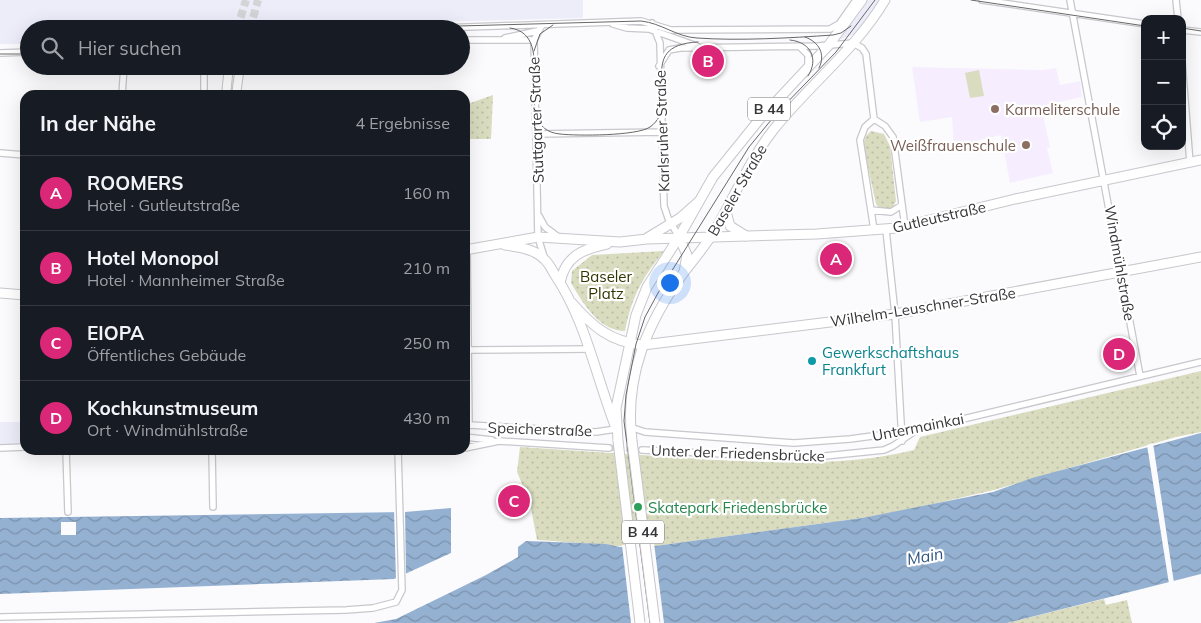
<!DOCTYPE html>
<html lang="de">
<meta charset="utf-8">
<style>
body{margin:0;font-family:Mulish,sans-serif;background:#242831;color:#f1f3f6}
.controls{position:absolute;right:15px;top:15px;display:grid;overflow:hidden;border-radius:10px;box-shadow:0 5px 20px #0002}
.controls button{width:45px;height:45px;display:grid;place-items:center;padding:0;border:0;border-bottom:1px solid #363941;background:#171b24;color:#f1f3f6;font:25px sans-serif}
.you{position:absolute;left:669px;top:282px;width:18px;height:18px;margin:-12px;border:4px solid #fff;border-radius:50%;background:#1a73e8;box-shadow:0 0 0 8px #1a73e833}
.badge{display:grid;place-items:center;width:32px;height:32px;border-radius:50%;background:#db2777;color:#fff;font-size:16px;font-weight:700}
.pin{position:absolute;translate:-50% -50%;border:2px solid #fff;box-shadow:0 1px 5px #0006}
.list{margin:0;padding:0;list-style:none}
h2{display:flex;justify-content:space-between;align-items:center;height:65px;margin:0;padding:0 20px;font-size:21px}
h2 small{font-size:16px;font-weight:400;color:#9ea1a6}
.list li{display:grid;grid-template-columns:32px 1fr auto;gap:15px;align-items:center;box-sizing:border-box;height:75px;padding:0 20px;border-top:1px solid #363941}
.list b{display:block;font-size:19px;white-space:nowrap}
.list p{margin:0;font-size:16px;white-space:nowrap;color:#9ea1a6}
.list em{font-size:16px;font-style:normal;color:#9ea1a6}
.icon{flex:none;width:28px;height:28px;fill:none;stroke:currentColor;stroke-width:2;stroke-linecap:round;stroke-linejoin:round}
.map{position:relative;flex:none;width:1201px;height:623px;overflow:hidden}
.search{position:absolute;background:#171b24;box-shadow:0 5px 20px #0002;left:20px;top:20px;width:450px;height:55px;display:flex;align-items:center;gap:12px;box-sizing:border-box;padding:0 18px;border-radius:28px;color:#9ea1a6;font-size:19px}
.panel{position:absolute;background:#171b24;box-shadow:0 5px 20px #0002;left:20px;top:90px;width:450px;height:365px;border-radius:15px}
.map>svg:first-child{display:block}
</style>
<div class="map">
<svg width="1201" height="623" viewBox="0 0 1201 623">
<defs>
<pattern id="park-dots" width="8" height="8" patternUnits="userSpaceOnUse" patternTransform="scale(1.25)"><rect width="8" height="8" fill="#d9dcbf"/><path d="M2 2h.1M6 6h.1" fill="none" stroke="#bbbda5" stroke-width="1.8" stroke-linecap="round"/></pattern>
<pattern id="water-waves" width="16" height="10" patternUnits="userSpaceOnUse" patternTransform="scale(1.25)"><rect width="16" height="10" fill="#95b1d2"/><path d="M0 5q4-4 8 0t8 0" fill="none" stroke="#7a91ab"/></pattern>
</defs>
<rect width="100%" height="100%" fill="#fbfbfe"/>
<path fill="#f6eefe" d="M912,67L1043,70L1056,68L1060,85L1080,81L1082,97L1041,106L1050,147L1047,148L1053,173L1010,183L1001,135L971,142V146L954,150L952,117L920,122Z"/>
<path fill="#ededfa" d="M0,0H583V18L160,29H29V44H0Z
M866,0H879L858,33L836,41Z
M0,422H25V443L0,444Z"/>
<path fill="#d9dcbf" d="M979,70L984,96L970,98L965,73Z"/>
<path fill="url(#park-dots)" d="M493,95L491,139H465V105Z
M871,131L884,134L890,146L896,201L893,207C886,210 880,210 876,204L863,144L866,136Z
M664,251C642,278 632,296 625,331C599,331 583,303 571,283L572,271L592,255Z
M1201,371V432L1176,437L994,490L916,508L862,518L655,546C616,548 576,542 537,540L530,503L517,472L520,447C586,451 652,456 717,460C784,463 849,466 914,450L920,437Z
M1104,599L1106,605L1127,600L1132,623H1007Z"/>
<path fill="url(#water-waves)" d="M1201,433V574L1007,623H374L396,619L486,575L518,557V547L526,541L606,544L620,547L655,546L862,518L993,492L1032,478Z
M451,508V553L394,579L0,594V518L405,512Z"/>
<path fill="#fbfbfe" d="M1153,443L1174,583L1169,584L1147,445Z
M394,510H405L406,576L396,580Z
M61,522H76V535H61Z
M654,543L664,623H631L622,545Z"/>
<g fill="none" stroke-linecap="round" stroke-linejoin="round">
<path stroke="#d4d4d7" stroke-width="5.5" stroke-dasharray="5.5 3" stroke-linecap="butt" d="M609,448L635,449"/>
<path stroke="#d4d4d7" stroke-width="8" stroke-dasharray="8 4" stroke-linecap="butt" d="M237,29L246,0
M250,29L258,0"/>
<g stroke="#c7c7cc" stroke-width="8">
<path id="minor" d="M982,0L1145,24
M1070,0L1140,376
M1176,0L1178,19
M652,23L660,43L664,206L668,218L679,237
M613,24L627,28L649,29L697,46
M542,25L534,40L538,237L544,257
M412,29L641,21L671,30L830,29L839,24L856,0
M1182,30L1201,32
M505,38L537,31
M461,40H534
M800,47L808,55V65
M0,53L29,52
M1182,62L1190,163
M204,66V95
M659,66L669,50L680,48L818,46L853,43L862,48L866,54L874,119
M122,95L124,66
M537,134L662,132
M0,153L25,155
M871,210L891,212L902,205
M539,216L545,227L557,236
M874,230L860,140L865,127L874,119L885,126L893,137L905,227
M886,230L895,314L902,441
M467,249L469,425
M470,350L590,349
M465,427L469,425L596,432L616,429
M630,427L645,432L794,443L850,439L917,430L1201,362
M465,437L492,440
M0,448L25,447
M465,448L499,441L609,448
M66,450L68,512
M212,450L213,507
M642,450L785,457L825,456L884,450L893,446L915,431
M1,617L346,610L373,608L396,602L402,590L398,450"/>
</g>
<g stroke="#c7c7cc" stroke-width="10">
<path id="tertiary" d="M226,95L229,66
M236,95L240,66"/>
</g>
<g stroke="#c7c7cc" stroke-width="11">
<path id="secondary" d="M679,237L687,255L684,272
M647,238L680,218L698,202
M505,245C518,247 535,249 544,259C549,263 552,270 555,275C586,321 596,377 616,428
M465,250L538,237L620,242L647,239L817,234L897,228L1015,199L1201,160
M560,283C565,256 583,249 607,244
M0,293L25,295
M571,302C592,326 610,342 643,345L895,314L1201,257"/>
</g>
<g stroke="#c7c7cc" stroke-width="11">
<path id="primary" d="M726,212L730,226L746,236
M618,441L616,408L636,315L647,287L679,237L713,177L759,120L828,46L862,0
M632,441C624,377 647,323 684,272C695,258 706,245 715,230C735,196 750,159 774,129C810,84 856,49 885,0"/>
</g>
<use href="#minor" stroke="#fff" stroke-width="5.5"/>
<use href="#tertiary" stroke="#fff" stroke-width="8"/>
<use href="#secondary" stroke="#fff" stroke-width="9"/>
<use href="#primary" stroke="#fff" stroke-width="9"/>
<path stroke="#68686a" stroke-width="1" d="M971,0L1145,26
M510,28C562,35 506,129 560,134C577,136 637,136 650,127C684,103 631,45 698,42
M1182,28L1201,31
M350,29L641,21C661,23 677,37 697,38C739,41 790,38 833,35L841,33L851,26
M805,37C819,42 826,54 819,68
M790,40C811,42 819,59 808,76
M534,51L540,34L553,25
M0,54H29
M650,623L624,421L626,395L636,344L645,317L658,293L749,147L776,114L836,52L875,0"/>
<g stroke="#c7c7cc" stroke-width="11" stroke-linecap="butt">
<path id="primary-bridge" d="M618,441L640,623
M632,441L655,623"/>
</g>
<use href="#primary-bridge" stroke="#fff" stroke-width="9"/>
</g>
<g fill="#8d6e63" stroke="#fff" stroke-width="2">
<circle cx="995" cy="109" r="5"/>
<circle cx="1026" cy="145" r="5"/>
</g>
<circle fill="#0f9aa8" stroke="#fff" stroke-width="2" cx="812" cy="361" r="5"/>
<circle fill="#2e9e5b" stroke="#fff" stroke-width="2" cx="638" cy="507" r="5"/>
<g text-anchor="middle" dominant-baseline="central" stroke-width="4.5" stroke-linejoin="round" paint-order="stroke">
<g fill="#fff" stroke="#737374" stroke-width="1">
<rect x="748" y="97.5" width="42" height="23" rx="4"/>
<rect x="622" y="520.5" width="42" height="23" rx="4"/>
</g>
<g font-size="14" font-weight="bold" fill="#373739">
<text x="769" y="109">B 44</text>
<text x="643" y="532">B 44</text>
</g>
<g font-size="15" fill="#785e54" stroke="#fff" text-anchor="start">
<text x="1005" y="109">Karmeliterschule</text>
<text x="1016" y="145" text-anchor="end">Weißfrauenschule</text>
</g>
<g font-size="15" fill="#373739" stroke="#fff">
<text transform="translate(536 120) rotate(-92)">Stuttgarter Straße</text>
<text transform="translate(662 131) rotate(-92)">Karlsruher Straße</text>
<text transform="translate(737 190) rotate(-60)">Baseler Straße</text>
<text transform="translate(939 217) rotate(-13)">Gutleutstraße</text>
<text transform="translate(1120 263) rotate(80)">Windmühlstraße</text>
<text transform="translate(923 307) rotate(-9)">Wilhelm-Leuschner-Straße</text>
<text transform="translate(918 427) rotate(-11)">Untermainkai</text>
<text transform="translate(540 429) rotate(2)">Speicherstraße</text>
<text transform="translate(738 453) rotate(2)">Unter der Friedensbrücke</text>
</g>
<g font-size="15" fill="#333500" stroke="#fff">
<text x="606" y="276">Baseler<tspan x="606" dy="17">Platz</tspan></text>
</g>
<g font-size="15" fill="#0d838f" stroke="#fff" text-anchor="start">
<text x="822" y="352">Gewerkschaftshaus<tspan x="822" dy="17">Frankfurt</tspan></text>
</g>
<g font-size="15" fill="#27864d" stroke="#fff" text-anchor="start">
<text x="648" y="507">Skatepark Friedensbrücke</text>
</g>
<g font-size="16" font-style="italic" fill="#2e5582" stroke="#fff">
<text transform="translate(925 556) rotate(-10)">Main</text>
</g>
</g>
</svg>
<div class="controls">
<button>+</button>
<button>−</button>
<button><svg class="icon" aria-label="locate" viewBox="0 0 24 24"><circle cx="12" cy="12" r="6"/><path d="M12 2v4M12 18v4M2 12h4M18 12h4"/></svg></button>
</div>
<div class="you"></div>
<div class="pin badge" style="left:836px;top:259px">A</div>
<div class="pin badge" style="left:708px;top:61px">B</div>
<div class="pin badge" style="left:514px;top:501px">C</div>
<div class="pin badge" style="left:1119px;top:354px">D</div>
<div class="search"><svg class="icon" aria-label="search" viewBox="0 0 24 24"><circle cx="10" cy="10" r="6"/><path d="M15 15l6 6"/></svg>Hier suchen</div>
<section class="panel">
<h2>In der Nähe<small>4 Ergebnisse</small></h2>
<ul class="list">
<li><span class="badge">A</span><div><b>ROOMERS</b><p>Hotel · Gutleutstraße</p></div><em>160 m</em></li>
<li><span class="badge">B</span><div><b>Hotel Monopol</b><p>Hotel · Mannheimer Straße</p></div><em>210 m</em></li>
<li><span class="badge">C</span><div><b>EIOPA</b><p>Öffentliches Gebäude</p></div><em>250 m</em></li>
<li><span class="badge">D</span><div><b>Kochkunstmuseum</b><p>Ort · Windmühlstraße</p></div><em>430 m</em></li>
</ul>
</section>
</div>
